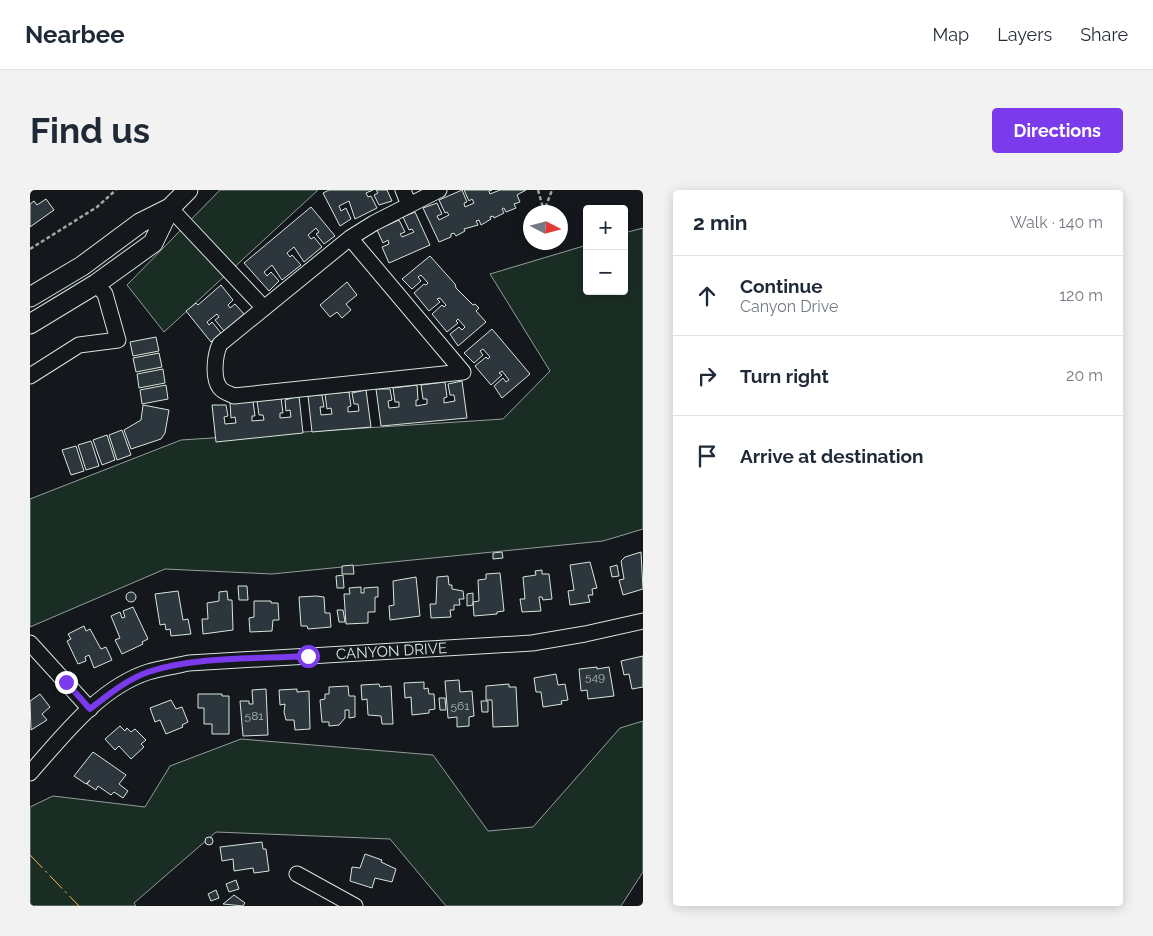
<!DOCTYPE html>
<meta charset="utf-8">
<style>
body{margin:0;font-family:Raleway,sans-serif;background:#f2f2f3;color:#1f2937}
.controls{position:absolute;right:15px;top:15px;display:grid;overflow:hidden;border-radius:5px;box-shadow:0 2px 12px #0003}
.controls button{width:45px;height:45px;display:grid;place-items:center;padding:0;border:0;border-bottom:1px solid #e0e1e3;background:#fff;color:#1f2937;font:25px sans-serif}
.compass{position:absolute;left:493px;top:15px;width:45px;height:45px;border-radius:50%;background:#fff;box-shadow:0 2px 12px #0003;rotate:96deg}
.stop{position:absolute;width:15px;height:15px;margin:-11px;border:4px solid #7c3aed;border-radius:50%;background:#fff}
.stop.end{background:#7c3aed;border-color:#fff;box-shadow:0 1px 5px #0008}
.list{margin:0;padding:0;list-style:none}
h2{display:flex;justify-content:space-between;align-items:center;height:65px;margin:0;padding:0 20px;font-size:21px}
h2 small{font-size:16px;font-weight:400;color:#747a83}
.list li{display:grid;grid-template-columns:32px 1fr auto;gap:15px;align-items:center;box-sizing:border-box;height:80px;padding:0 20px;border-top:1px solid #e0e1e3}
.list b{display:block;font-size:19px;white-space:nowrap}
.list p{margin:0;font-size:16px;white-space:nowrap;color:#747a83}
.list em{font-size:16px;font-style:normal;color:#747a83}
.icon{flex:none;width:28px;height:28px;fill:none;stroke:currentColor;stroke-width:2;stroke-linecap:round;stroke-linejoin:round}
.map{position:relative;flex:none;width:613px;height:716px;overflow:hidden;border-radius:5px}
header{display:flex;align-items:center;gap:30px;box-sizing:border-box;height:70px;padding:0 25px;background:#fff;border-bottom:1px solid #e0e1e3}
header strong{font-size:24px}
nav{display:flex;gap:28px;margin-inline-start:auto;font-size:18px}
.intro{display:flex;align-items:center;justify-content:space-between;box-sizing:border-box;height:120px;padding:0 30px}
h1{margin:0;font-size:35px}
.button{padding:12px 22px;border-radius:5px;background:#7c3aed;color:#fff;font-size:18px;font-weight:700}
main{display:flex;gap:30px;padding:0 30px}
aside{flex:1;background:#fff;border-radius:5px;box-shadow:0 2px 12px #0003}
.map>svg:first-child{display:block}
</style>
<header>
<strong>Nearbee</strong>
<nav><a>Map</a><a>Layers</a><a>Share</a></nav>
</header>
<div class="intro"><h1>Find us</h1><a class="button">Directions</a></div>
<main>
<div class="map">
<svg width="613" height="716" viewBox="0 0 613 716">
<rect width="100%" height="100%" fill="#14181c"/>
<path fill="#1a2d24" stroke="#939e99" d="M190,0H288L134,142L97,95Z
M613,38V339L573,351L242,384L135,379L0,437V309L151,250L473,229L520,181L460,84L557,55V101H594V43Z
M613,531V682L591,716H416L360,649L186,642L104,713L106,716H0V617L23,606L115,617L140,576L211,549L403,565L458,641L503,637L590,538Z"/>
<path fill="#2c363c" stroke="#d8e6dc" d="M299,0H343L336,3L338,7L341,6L347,18L325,29L319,11L309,16L311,21L316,18L321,29L310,36L293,3Z
M346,0H357L362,11L349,15L344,5L348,3Z
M432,0L437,12L434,13L435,17L444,13L442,9L439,11L434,0H462L459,1L460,4L470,0H496L487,5L490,12L484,14L486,18L476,22L474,18L472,19L474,23L464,28L463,26L460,27L461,29L451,35L449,30L446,31L448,35L434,39L435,41L426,46L424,43L421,44V47L409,52L393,18L407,13L412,24L407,26L409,30L419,25L417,22L415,23L409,10Z
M16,9L24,20L0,37V14L4,11L7,15Z
M281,17L305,46L294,54L286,44L289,42L286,38L278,45L281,49L284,47L292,57L274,72L264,57L257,63L260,67L262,65L271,75L252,90L242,75L234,82L237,86L241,82L249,91L239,101L214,73Z
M385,22L400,55L359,73L352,57L359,54L358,50L353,53L347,40L369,30L375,42L370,44L372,47L384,42L382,39L379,40L373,27Z
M400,66L425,94L426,98L443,115L445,114L449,118L446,121L456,132L428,156L420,144L429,137L432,140L435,137L428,129L426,131L428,133L417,142L402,124L412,115L414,117L416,115L410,108L407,109L410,112L399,121L384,103L394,94L396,95L398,93L391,85L388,87L391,91L382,99L372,89Z
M317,92L327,105L316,114L321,120L312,128L307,122L300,127L290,115Z
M191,95L203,110L198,115L200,118L205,114L214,124L194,141L185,130L189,127L187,124L177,132L179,135L182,132L191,143L181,152L156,121L166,113L168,115Z
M462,139L500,184L472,208L464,196L473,188L476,192L479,190L472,181L469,183L472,185L461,195L445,176L456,167L458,169L460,167L453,159L450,161L453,165L444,173L434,163Z
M126,147L129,161L103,166L100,152Z
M129,163L132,177L106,182L103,168Z
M133,179L135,193L109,198L107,184Z
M432,191L437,228L351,236L346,199H360L362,210L358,211L359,218L369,217V212H365L363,198L387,195L388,210H386V216L397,214V209H393L391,195L415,192L417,207L414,208V213L425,211L424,205H420L418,194Z
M136,195L138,209L112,214L110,200Z
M336,200L341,237L282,242L278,206L292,205L294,217H290L291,225L302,224L301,218L297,219L295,204L319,202L321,216L318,217V222L329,221L328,214H324L322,203Z
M269,206L273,243L186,252L182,215H196L198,226L194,227L195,234L206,233L205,227L201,228L200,213L223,211L225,226H222V231L234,230L233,225H229L227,211L251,208L253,223H250V228L261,227L260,220L256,221L255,210Z
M113,215L139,220L135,243L131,249L101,259L94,240L111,230Z
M92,240L101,265L87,270L79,245Z
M77,245L85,270L72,275L63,250Z
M61,251L69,276L56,280L48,255Z
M46,256L54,281L41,285L32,260Z
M472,362L473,368L463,369V363Z
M611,362L613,399L593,405L589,390L594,389L591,371L595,367Z
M560,372L567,398L562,399L563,405H558L560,412L540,415L538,401L544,400L540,375Z
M323,375L324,384H312V376Z
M587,375L589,386L582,387L580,377Z
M512,380V384H519L522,409L513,410L512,407H509L511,421L492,422L490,409H495L493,387L506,385L505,381Z
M470,383L474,421L467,422V424L444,426L443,412L449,411L448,390L456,389V384Z
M313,385L314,398H307L306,386Z
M418,386L419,395H422V399L433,401L434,409H429L430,415H424V420H420L421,427L401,428L400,414H406L407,387Z
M386,387L390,426L360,430L359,416L364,415L363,391Z
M208,396H217L218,410H209Z
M331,397V403H334V398L348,397V407H345V422H338V433L316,434L314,404H320L319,398Z
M148,401L153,430L158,429L161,444L141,446L140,439L136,440L135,434L130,435L125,404Z
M197,401L198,410H202L203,440L173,444L172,429H178L177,413L189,411V402Z
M96 407a5 5 0 1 1 10 0a5 5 0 1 1-10 0Z
M443,403V415L437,416V404Z
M286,406L294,407L295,423H300L301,437L278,439L277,436H271L269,407Z
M224,411H241V413H248L249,430H243L242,441L220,442L219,428L224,427Z
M103,417L118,449L112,452L113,454L92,464L85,450L90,448L81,426L90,422L92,428L95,427L93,421Z
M307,420H313L315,432H309Z
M54,436L56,441L60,439L71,459L76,457L82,470L64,478L59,465L55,467L56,471L48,474L37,451L41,449L38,444Z
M613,466V497L602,499L599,484L594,485L591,471Z
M567,477V479L579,477L584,506L558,509L557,500L551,501L549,479Z
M526,484L528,495L535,494L538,510L531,511L532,514L513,517L511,502H506L504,488Z
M429,490L430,502L442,501L444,526L439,527V536L427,537V527L418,528L415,491Z
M394,492V499L398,498L399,504H404L405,519L399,520V523L382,525L381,507L375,508L374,493Z
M349,494L350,497L361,496L363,534H352L351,526L338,525L337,509L332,510L331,495Z
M479,494V497H486L488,536L463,537L462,510H456V496Z
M318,496L319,506H325V527L319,528V520H315V528L309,535L299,536V532H292L290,510L295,509V504H299V497Z
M236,499L238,545L213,546L210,511H219V514H223L222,500Z
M267,499V502L279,501L280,539L265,540L264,530H256L254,522L255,514L250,515L249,500Z
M10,504L20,517L12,524L17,530L1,540L0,511Z
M168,504H192V506H199V544H182V534H174V518H168Z
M409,508H415L416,520H410Z
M141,510L146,519L152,517L158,532L152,535L153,537L136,544L130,530L125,532L120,518Z
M451,511H458V522H452Z
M90,536L95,541L97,538L101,542L105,539L116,550L111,554L114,557L101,569L89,556L85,560L75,549Z
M63,562L96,585L89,594L98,601L93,608L84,602L81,605L68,596L66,600L57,594L60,590L56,594L44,586Z
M175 651a4 4 0 1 1 8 0a4 4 0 1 1-8 0Z
M232,652L233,659H236L239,681L224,683L223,678L204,681L203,669L192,671L190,657Z
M335,664L352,670L351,672L366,679L362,692L345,688L342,698L320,691L322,677L330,678Z
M206,690L209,699L199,702L196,694Z
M186,700L189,708L181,711L178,704Z
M204,705L215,713L213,716L193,714Z"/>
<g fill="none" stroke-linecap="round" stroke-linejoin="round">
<g stroke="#d8e6dc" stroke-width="17">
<g id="minor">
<path d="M373,0L379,15"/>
<path d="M140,18L234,118"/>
<path d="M320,48L433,182L204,206C200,204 193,202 190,198C182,188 185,164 190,154L320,48L344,33L409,0"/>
<path d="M0,186L49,155L88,150L75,104L66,94"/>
<path d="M0,453L60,519"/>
<path id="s1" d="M0,583C33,546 69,498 118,482C131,478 146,476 159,473L502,453L555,444L613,431"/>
<path d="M267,684L325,716"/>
</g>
</g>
<g stroke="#d8e6dc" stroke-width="21">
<path id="major" d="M0,107L52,76L110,33L140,18L158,0
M0,134L66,94L123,53L140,18"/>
</g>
<path stroke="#9da8a2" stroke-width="2.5" stroke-dasharray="4 2.5" stroke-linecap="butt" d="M508,0L514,21L522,0
M0,59L67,17L86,0"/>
<use href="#minor" stroke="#14181c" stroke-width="15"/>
<use href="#major" stroke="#14181c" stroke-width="19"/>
<path stroke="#ffb74d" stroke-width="1" stroke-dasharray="18 4 2.5 4" stroke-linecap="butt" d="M0,665L49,716"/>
</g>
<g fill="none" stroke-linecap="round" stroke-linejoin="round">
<path stroke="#7c3aed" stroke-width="6" d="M36,492L60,519C78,505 96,490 118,482C164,466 230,469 278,466"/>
</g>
<g text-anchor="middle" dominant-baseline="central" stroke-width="4" stroke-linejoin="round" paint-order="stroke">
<g font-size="12" fill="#adbab4">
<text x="565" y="487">549</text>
<text x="430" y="516">561</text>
<text x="224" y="526">581</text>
</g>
<g font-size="15" fill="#d8e6dc" stroke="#14181c">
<text stroke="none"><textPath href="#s1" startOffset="402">CANYON DRIVE</textPath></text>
</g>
</g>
</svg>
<div class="controls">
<button>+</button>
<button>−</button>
</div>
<svg class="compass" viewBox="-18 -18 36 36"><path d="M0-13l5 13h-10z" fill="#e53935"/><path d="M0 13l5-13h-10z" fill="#747a83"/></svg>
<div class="stop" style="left:278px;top:466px"></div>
<div class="stop end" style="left:36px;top:492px"></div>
</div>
<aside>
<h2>2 min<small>Walk · 140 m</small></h2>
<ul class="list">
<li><svg class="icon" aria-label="ahead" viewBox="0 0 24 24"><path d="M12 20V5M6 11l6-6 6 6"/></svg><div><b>Continue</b><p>Canyon Drive</p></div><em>120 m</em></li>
<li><svg class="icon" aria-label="right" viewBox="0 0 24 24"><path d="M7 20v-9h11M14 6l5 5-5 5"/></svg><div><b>Turn right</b></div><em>20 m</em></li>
<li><svg class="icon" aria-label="arrive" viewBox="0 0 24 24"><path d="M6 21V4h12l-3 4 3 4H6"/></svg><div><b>Arrive at destination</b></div></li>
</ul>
</aside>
</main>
